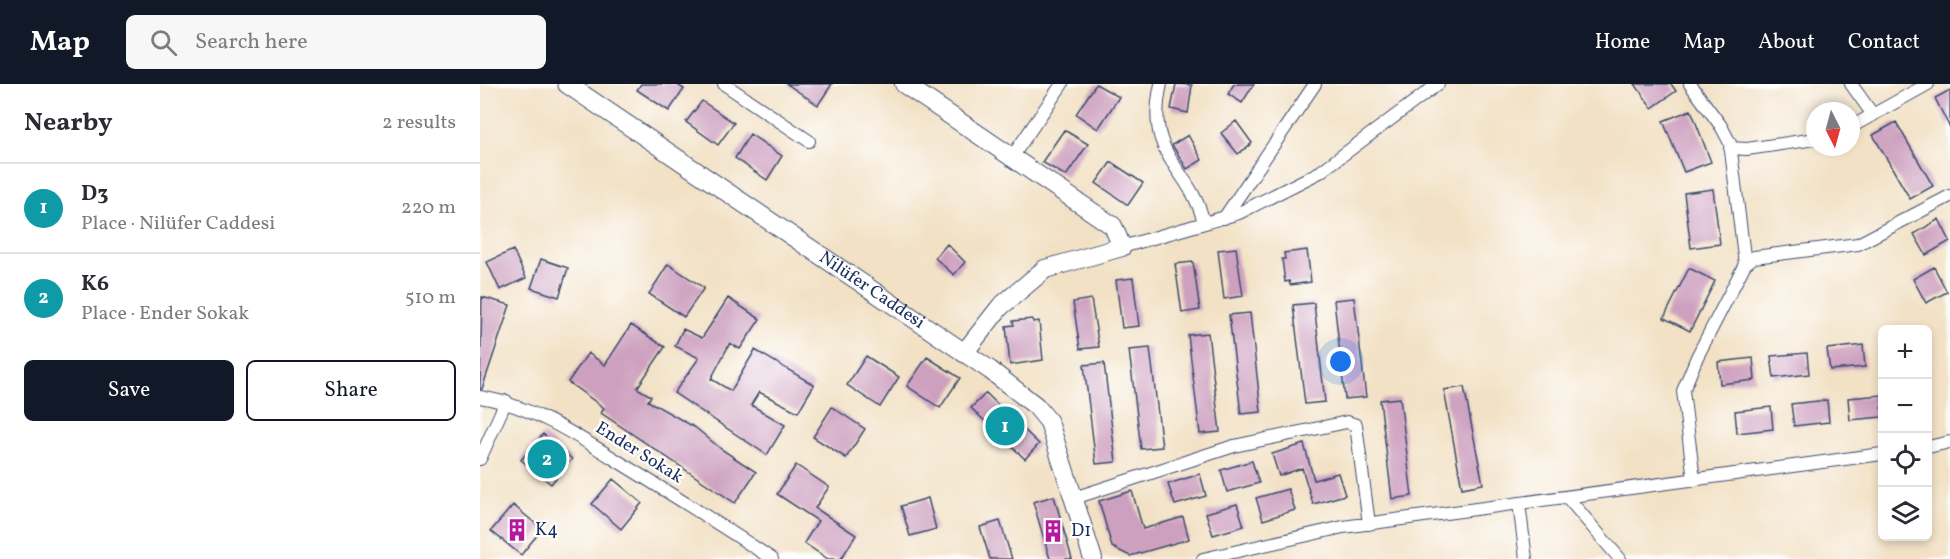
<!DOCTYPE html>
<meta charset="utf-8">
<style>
body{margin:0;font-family:Vollkorn,serif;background:#f7f7f7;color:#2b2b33}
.controls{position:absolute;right:18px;bottom:18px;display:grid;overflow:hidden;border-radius:9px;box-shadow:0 3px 9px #0003}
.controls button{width:54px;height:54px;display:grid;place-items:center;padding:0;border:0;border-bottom:2px solid #e1e1e2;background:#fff;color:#2b2b33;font:30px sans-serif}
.compass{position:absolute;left:1326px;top:18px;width:54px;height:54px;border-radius:50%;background:#fff;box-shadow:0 3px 9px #0003;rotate:174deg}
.you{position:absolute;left:861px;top:278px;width:21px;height:21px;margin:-15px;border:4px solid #fff;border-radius:50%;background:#1a73e8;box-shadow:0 0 0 9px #1a73e833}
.badge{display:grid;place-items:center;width:39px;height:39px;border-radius:50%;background:#111827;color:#fff;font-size:20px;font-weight:700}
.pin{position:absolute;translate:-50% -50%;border:3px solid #fff;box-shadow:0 2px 6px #0006}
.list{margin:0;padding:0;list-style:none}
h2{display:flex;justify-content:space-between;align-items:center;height:78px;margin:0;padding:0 24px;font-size:26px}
h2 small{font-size:20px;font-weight:400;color:#7c7c81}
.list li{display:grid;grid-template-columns:39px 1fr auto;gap:18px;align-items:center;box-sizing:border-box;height:90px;padding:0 24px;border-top:2px solid #e1e1e2}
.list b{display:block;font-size:22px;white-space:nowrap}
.list p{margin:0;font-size:20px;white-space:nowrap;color:#7c7c81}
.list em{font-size:20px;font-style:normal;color:#7c7c81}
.actions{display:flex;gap:12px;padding:18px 24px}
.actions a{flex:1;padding:14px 0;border:2px solid #111827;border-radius:9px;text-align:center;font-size:21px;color:#111827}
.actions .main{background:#111827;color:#fff}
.icon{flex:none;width:33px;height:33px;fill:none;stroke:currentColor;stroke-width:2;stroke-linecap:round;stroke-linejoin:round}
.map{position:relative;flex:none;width:1470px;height:475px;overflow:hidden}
header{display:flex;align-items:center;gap:36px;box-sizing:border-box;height:84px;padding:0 30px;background:#111827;color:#fff}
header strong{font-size:28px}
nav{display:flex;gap:33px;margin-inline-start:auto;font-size:21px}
.search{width:420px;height:54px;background:#f7f7f7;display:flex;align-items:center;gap:15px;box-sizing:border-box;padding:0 21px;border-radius:9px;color:#7c7c81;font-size:22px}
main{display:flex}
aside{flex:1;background:#fff}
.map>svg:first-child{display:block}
</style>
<header>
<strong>Map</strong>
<div class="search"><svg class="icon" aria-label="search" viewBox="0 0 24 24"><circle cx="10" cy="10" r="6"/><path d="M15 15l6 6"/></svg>Search here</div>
<nav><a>Home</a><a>Map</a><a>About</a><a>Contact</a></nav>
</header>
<main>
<aside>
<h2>Nearby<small>2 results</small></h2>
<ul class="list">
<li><span class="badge" style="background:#0f9aa8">1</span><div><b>D3</b><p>Place · Nilüfer Caddesi</p></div><em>220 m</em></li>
<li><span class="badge" style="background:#0f9aa8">2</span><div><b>K6</b><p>Place · Ender Sokak</p></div><em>510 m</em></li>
</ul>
<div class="actions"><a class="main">Save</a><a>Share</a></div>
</aside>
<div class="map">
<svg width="1470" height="475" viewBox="0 0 1470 475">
<rect width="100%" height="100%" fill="#fff"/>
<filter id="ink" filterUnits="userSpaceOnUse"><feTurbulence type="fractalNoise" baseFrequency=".0167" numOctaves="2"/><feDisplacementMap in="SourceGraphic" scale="12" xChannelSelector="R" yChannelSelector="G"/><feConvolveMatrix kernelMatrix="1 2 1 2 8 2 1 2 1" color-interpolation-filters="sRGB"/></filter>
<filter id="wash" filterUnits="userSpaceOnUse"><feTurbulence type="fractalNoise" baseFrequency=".008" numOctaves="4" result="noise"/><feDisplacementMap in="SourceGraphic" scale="24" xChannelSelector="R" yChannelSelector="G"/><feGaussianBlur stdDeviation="1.35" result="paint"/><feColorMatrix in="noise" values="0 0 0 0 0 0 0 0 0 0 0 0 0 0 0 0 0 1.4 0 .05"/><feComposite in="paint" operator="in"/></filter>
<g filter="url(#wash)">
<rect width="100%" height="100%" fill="#f2e1c5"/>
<g id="blocks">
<path fill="#cda0bf" d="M161,0H196L204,5L189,27L157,6Z
M307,0H352L338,21Z
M616,0L639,13L618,45L596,30Z
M696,0L712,1L708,29L691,25Z
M754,0H774L762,19L748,10Z
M1155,0H1191L1196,7L1172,24Z
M1470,6V44L1455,14Z
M222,17L254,39L238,61L206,38Z
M1211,26L1231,78L1204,88L1183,37Z
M756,37L772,59L758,70L741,49Z
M1416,38L1453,102L1430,115L1393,51Z
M584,46L608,60L586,92L562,78Z
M270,50L302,72L287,96L255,74Z
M708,51L722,76L707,85L692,61Z
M631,78L663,99L648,121L616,99Z
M1233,105L1240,160L1211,164L1204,109Z
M1459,135L1470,157L1446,171L1434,150Z
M467,160L485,178L474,191L455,174Z
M756,164L763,212L744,215L738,166Z
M33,166L46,194L20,206L7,178Z
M827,166L831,198L810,201L809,197L805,198L802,175H805L804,169Z
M61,175L88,184L79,213L51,204Z
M713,178L720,226L702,229L695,180Z
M188,180L224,204L204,233L169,210Z
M1454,183L1467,208L1446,219L1433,195Z
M1209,184L1235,197L1210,247L1184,234Z
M653,194L659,242L642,244L636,196Z
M2,213L30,221L2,305H0Z
M248,214L280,235L260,265L250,259L231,295L251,307L275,266L334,301L318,328L279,308L271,321L305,341L287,371L194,309L219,274L195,262L203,245L222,254Z
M874,214L886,313L865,315L854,216Z
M611,215L619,263L600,265L593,218Z
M834,219L845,318L825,320L813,221Z
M770,229L781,328L761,330L749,231Z
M552,235L553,238L559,237L563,276L530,281L526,242L534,241L533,237Z
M151,241L185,263L157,304L171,312L168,317L216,344L241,365L276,388L255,419L121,329L124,324L88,298L108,269L125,281Z
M728,249L740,348L720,350L708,251Z
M1383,261L1385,283L1350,286L1347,265Z
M670,264L682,363L661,365L649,266Z
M1327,269L1329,290L1294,294L1291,272Z
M386,272L419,293L400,323L367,301Z
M447,273L480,294L460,324L427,302Z
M1273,274L1275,296L1240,300L1238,278Z
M624,279L636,378L616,380L604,281Z
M984,303L1003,400L982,404L964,306Z
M506,309L559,360L545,375L491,324Z
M1402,311V333L1370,336L1368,314Z
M920,314L932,412L912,415L900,316Z
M1347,316L1349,338L1314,342L1311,320Z
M352,323L385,345L366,374L333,353Z
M1291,323L1293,345L1257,349L1255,327Z
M63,350L92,375L71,400L41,376Z
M824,360L834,396L858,389L865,411L833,420L822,384L799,392L792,370Z
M772,377L779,399L747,408L741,386Z
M316,381L349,403L335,424L376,451L361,475H348L324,459L338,437L297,410Z
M720,390L726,412L695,421L688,400Z
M133,395L162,419L141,445L112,420Z
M808,405L815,426L783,436L776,414Z
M652,407L663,445L703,433L709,455L650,472L632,463L619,417Z
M574,412L592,475H570L553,418Z
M448,414L456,445L430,452L421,422Z
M757,420L764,442L733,451L726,429Z
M33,421L62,445L41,471L11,447Z
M520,437L532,475H510L500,443Z"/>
</g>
</g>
<g filter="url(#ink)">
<use href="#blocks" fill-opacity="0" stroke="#3b4a6d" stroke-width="1.5"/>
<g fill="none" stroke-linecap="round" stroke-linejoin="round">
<g stroke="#3b4a6d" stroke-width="14">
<path id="street" d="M244,0L329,57
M681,0C664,75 710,81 724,139
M1210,0L1241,42L1250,59L1265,180
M1371,0L1393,31
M1371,43L1448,0
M1250,64L1267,65L1335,55
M532,73L582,0
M744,134L835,0
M642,163L759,129L840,88L958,0
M0,313C55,322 105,357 152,386C199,415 246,444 292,475
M1448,363L1470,358
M0,375L26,317
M1214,396L1203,307L1217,273L1265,180L1274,173L1378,160L1470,112
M1087,413L1140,475
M594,414L754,362L867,338L876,341L889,440
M1039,419L1046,475
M723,475L863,443L1402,370"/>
</g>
<g stroke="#3b4a6d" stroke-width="20">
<g id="secondary">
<path id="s1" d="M87,0L510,286L556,322L569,338L613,475"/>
<path d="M424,0L633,142L642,163L565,185L520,223L484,269"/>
</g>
</g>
<use href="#street" stroke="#fff" stroke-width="12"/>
<use href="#secondary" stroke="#fff" stroke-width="18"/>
</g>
</g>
<defs>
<g id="building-bare" transform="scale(1.8)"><path d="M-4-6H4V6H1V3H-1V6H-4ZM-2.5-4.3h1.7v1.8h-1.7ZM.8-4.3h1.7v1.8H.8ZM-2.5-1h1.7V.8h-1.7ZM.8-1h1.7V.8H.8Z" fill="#b5179e" stroke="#fff" stroke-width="2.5" paint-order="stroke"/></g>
</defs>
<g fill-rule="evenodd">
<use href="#building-bare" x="37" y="446"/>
<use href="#building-bare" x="573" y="447"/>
</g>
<g text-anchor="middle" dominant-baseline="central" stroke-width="4.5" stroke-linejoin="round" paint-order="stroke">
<g font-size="18" fill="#1b2f5e" stroke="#fff">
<text stroke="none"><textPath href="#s1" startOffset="368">Nilüfer Caddesi</textPath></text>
<text transform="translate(159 369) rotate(32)">Ender Sokak</text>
</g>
<g font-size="18" fill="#1b2f5e" stroke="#fff" text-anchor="start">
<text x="55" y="446">K4</text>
<text x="591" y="447">D1</text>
</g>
</g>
</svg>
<div class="controls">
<button>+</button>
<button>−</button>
<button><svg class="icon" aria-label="locate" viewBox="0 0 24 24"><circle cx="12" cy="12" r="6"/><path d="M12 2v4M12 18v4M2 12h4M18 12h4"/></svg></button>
<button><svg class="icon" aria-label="layers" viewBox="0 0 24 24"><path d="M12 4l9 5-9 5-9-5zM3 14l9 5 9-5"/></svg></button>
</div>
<svg class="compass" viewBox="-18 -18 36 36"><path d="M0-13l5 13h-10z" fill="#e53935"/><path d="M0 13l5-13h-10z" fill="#7c7c81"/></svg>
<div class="you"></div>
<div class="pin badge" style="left:525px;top:342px;background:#0f9aa8">1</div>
<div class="pin badge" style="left:67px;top:375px;background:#0f9aa8">2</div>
</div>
</main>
